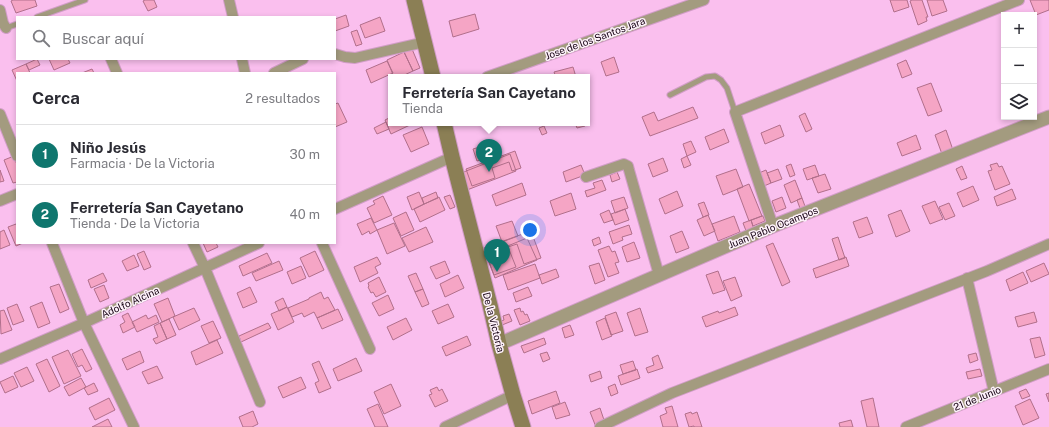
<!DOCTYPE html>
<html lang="es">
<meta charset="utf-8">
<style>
body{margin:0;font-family:"Public Sans",sans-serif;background:#f2f2f3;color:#2b2b33}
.controls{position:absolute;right:12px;top:12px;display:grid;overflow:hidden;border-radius:0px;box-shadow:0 2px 6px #0003}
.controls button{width:36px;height:36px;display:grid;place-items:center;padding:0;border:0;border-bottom:1px solid #e1e1e2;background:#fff;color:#2b2b33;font:20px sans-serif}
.you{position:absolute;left:530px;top:230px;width:14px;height:14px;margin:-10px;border:3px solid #fff;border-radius:50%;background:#1a73e8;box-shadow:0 0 0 6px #1a73e833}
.badge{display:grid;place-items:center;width:26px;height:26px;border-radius:50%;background:#0f766e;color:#fff;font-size:13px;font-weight:700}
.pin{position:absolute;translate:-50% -33px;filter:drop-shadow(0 1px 2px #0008)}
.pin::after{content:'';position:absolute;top:21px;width:14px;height:12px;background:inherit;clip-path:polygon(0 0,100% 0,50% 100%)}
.popup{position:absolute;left:388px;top:74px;width:202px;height:52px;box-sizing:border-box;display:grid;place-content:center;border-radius:0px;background:#fff;filter:drop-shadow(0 1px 3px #0005);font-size:13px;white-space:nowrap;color:#7c7c81}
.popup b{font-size:15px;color:#2b2b33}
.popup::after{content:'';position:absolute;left:50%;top:100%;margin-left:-8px;border:8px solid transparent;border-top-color:#fff}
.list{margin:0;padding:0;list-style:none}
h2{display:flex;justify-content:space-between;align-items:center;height:52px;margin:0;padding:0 16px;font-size:17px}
h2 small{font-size:13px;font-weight:400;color:#7c7c81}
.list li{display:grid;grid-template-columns:26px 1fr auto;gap:12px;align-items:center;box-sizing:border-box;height:60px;padding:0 16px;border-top:1px solid #e1e1e2}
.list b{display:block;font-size:15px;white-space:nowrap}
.list p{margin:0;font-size:13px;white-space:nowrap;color:#7c7c81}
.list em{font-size:13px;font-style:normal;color:#7c7c81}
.icon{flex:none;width:22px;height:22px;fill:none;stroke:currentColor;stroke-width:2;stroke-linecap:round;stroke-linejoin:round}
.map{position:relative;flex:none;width:1049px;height:427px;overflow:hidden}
.search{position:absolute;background:#fff;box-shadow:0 2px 6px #0003;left:16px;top:16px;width:320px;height:44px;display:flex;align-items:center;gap:10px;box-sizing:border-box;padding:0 14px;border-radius:0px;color:#7c7c81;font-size:15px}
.panel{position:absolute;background:#fff;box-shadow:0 2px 6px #0003;left:16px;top:72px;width:320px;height:172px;border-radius:0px}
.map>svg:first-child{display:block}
</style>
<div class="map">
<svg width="1049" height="427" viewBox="0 0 1049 427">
<rect width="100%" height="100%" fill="#fabfee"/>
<path fill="#f5a5c5" stroke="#b16f8b" d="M13,0H35L37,6L16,13L11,1Z
M145,0H154L157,7L148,11L143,1Z
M890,0H907L909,7L894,12Z
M912,0H922L928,17H926L927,21L918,25L910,1Z
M927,0H943L947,11L932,16Z
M1030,0H1049V10L1036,15Z
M475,14L479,29L453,37L449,21Z
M346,15L349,26L335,31V19Z
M380,17L385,31L365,38L360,25Z
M357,30L362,44L356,46L351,32Z
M412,49L420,68L413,71L404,52Z
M404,52L413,71L400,77H394L387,60Z
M614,57L619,72L606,76L601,62Z
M37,59L40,65L29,70L26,64Z
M49,59H68L70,63L54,70Z
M906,60L912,74L902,78L897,64Z
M387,61L393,73L371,83L366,70Z
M26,64L30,73H17V81L12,70Z
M573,67L576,77H556L554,72Z
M92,69L94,73H82Z
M931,83L942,111L928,116L917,88Z
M338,103L347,122L335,127V104Z
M693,107L698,118L650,136L642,117L654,112L658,121Z
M805,113L812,129L806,132L799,116Z
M391,117V123H410V125L391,134L385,120Z
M386,122L389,129L377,134L374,128Z
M575,123H584L585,126L577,128Z
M780,125L784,136L765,144L761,133Z
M544,126L547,133L542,135L539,128Z
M422,127L429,144L411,152L403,135Z
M724,129L729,142L710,150L705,137Z
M946,130L953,150L942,154L935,135Z
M916,135L921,149L902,156L897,143Z
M691,141L696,152L687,156L683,144Z
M493,143L497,155L477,161L473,149Z
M515,151L521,168L512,171L509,162L492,168L495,178L472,186L466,169Z
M510,154L516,171L467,190L461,173Z
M14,156L17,165V182L13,183L4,160Z
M687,156L691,165L684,168L681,159Z
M663,158L668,171L653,177L648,164Z
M997,163L999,167L1002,166L1010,184L995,190L988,171L992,170L990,165Z
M791,164L795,175L790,177L786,166Z
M581,165L585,175L566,182L563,172Z
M815,165L819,176L807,180L803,169Z
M962,166L967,178L961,180L956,169Z
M736,169L743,187L723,195L716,176Z
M778,169L782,179L771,183L767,173Z
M0,170L4,181L0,182Z
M766,170L771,183L764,186L759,173Z
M617,172L620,179L612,182L610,175Z
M825,174L831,189L818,193L812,178Z
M602,180L606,190L587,197L585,191L595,188L593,183Z
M795,180L802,198L791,203L784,185Z
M522,183L526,195L496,206L492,195Z
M749,184L762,216L749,221L737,189Z
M973,186L979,200L963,207L957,193Z
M1012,189L1016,199L997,206L994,197Z
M677,191L683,206L665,214L659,199Z
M419,192L424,204L412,210L407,197Z
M436,192L438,198L424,204L422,198Z
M571,193L576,209L555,216L550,201Z
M450,195L455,207L450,209L444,197Z
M383,196L392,215L374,223L367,208L375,204L373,201Z
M439,197L445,210L420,222L414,209Z
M624,197L628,208L615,213L611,201Z
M782,197L786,208L776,212L772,201Z
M802,198L806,209L801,211L797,200Z
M935,201L943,219L930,224L922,206Z
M704,202L709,215L703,217L698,204Z
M949,203L955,216L945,220L939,207Z
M625,209L629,220L615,225L611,214Z
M609,210L613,220L604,223L600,214Z
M901,210L910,231L896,237L888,215Z
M406,212L414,230L401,236L393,218Z
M708,215L715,231L704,236L697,220Z
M734,216L740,232L718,241L712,224Z
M762,216H763L765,221L753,226L751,220Z
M867,217L873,233L859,238L853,222Z
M371,218L377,230L370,234L369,231L362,235L357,224Z
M751,220L755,233L748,236L743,223Z
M512,221L518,236L502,242L496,226Z
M394,223L405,246L387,254L377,230Z
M16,224L17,227V243H23L16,246L8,227Z
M629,225L632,234L622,237L623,240L613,244L609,232Z
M426,227L433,242L409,252L402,238Z
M4,230L10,245L0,249V232Z
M531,231L541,258L524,264L517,244L508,247L516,267L494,275L484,248Z
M682,231L689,248L676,253L670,236Z
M599,237L601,243L594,246L592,240Z
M838,237L845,258L839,260L832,239Z
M527,238L537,260L495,278L486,255Z
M634,242L640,258L627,262L622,247Z
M203,243H216L218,247L207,252Z
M773,243L790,282L782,286L766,246Z
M609,246L612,252L615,251L619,262L615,263L619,273L608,277L598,250Z
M144,251L151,267L144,270L137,254Z
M315,251L324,270L309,277L300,258Z
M267,253L272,263L243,276L239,266Z
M134,255L139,266L127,271L122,261Z
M377,257L381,264L375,267L378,273L360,282L354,267Z
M846,257L849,266L816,278L813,269Z
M279,261L283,270L256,281L252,273Z
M445,261L450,273L436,279L430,267Z
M599,263L605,280L595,284L589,266Z
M1044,263L1049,274L1031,282L1026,271Z
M535,264L540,278L508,290L503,275Z
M301,266L306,278L292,284L287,272Z
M556,269L559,277L542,284L539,275Z
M718,271L725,290L713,294L706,275Z
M1023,272L1028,283L1010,291L1006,280Z
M103,273L107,281L91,288L88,280Z
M416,273L423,289L415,292L408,276Z
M458,275L464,288L445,297L440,284Z
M379,277L386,292L376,297L373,292L371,293L368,287L369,286L368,283Z
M735,277L742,296L731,301L723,281Z
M59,284L69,309L60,313L50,287Z
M104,285L109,298L100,302L94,289Z
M250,287L257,302L243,308L237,293Z
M528,287L532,296L516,302L513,293Z
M423,289L429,304L422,307L415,292Z
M321,292L324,299L328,297L335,310L317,318L314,312L304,317L302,313L292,317L288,308L309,299V298Z
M388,295L394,309L379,316L372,303Z
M168,298L175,316L162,322L154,304Z
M283,298L287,307L279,311L275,302Z
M42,302L50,323L38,328L30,307Z
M17,304L24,321L13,325L7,308Z
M448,304L454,317L438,324L432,311Z
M287,307L294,322L278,330L271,314Z
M735,307L738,315L706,327L702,317L718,311L719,313Z
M194,308L200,320L179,330L173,317Z
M520,308L521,312L523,311L525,315L527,314L530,321L520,325L514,310Z
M640,308L648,332L635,336L627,313Z
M338,309L343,320L322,329L317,318Z
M4,310L12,330L1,334L0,311Z
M616,312L623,331L611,335L605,316Z
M1034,312L1037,322L1018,327L1015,317Z
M128,313L135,327L123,333L120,325L125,322L122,316Z
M509,314L512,321L502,325L501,321L504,320L503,316Z
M146,315L148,319L156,315L159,322L137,332L132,322Z
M406,318L412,330L393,340L387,327Z
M605,318L612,336L602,340L596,322Z
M169,319L176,335L167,339L160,323Z
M213,321L221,338L209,343L201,326Z
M160,323L167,339L156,344L153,339L158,337L154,326Z
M268,323L271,328L241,342L239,336Z
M570,325L574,335L565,338L562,328Z
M467,336L471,345L446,356L442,347Z
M1040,337L1045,355L1035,358L1030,339Z
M544,338L546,344L524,353L521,346Z
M217,340L223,353L196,365L191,352Z
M82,349L92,369L86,372L82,365L78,367L72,354Z
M68,350L81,376L64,384L52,357Z
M140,351L144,362L127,370L122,359Z
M547,352L550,359L543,362L540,354Z
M976,353L978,360L970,363L968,355Z
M658,355L663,368L648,373L646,368L654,365L652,358Z
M356,358L362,371L338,381L333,369Z
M47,359L60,386L49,392L36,364Z
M319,361L331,388L319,393L315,383L319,381L312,364Z
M633,361L636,370L623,374L620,365Z
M157,366L163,378L148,384L142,372Z
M27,367L34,381L21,387L14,373Z
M637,369L640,378L621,385L618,376Z
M980,369L982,376L968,379L966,372Z
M600,371L602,378L591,382L589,375Z
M13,376L18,387L5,393L0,382Z
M301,377L306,388L283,398L278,387Z
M81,378L86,387L69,396L64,387Z
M94,383L98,391L88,395L84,388Z
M391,384L401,406L384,414L374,392Z
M615,384L618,393L611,396L608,387Z
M437,387L439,391L442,389L448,401L435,407L429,395L432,394L430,390Z
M1026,389L1030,396L1022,399L1019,392Z
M556,391L560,403L532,414L528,401Z
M1049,393V402L1046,394Z
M109,398L115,410L95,420L89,408Z
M873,398L879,427H867L861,401Z
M1030,399L1039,418L1023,425L1015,406Z
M565,402L570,415L556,419L552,407Z
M378,404L388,427H375L367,409Z
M672,406L678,427H663L660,416L667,413L665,408Z
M600,408L605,423L596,427L590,412Z
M253,411L258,424L252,427H243L239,417Z
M691,412L692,414L697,412L702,427H694V426L689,427L685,414Z
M108,419L112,427H92Z
M851,420L853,427H840L839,423Z"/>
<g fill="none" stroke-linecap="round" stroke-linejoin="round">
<g stroke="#d19dc7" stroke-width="7">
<path id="service" d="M37,17L85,0
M6,28L17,24
M670,95L706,77L715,76L721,80L727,88L735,112"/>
</g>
<g stroke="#d19dc7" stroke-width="12">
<path id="minor" d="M229,0L233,17
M0,10L3,23L6,28
M335,54L345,57L355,58L425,42
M111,59L117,73
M242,59L245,73
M274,73L303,59
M487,77L704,0
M0,114L17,156
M586,177L624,164L628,166L629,170L659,275
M0,201L17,194
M335,209L452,157
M773,226L735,112L1019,0
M52,243L84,323L134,427
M193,243L205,268L260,402
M322,243L370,349
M967,278L994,392
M0,359L84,323L259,243
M445,427L513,395
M600,427L672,393L987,271L1049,244
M906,427L1049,369"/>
</g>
<g stroke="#d19dc7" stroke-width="15">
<path id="tertiary" d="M499,344L773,226L1049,117"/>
</g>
<g stroke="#d19dc7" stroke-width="17">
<path id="secondary" d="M414,0L433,77
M444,123L452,157L490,305L499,344L513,395L523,427"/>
</g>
<use href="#service" stroke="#a39b7f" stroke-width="5"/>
<use href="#minor" stroke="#a39b7f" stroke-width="10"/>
<use href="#tertiary" stroke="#a39b7f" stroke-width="13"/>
<use href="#secondary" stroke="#8b7f55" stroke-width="15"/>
</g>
<g text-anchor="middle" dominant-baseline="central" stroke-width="3" stroke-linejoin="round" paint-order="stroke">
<g font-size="10" fill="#170414" stroke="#fef2fb">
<text transform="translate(595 38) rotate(-20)">Jose de los Santos Jara</text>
<text transform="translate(773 227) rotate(-22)">Juan Pablo Ocampos</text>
<text transform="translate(130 302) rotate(-24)">Adolfo Alcina</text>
<text transform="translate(494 322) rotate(76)">De la Victoria</text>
<text transform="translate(977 398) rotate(-22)">21 de Junio</text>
</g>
</g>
</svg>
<div class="controls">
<button>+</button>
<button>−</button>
<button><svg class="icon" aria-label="layers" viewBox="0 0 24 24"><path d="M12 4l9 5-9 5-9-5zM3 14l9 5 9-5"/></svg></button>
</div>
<div class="you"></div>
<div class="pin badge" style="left:497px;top:272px">1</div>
<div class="pin badge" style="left:489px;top:172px">2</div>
<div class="popup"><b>Ferretería San Cayetano</b>Tienda</div>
<div class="search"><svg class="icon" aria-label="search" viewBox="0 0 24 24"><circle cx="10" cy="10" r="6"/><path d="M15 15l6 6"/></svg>Buscar aquí</div>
<section class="panel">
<h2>Cerca<small>2 resultados</small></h2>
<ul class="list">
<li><span class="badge">1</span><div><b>Niño Jesús</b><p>Farmacia · De la Victoria</p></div><em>30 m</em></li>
<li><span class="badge">2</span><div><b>Ferretería San Cayetano</b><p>Tienda · De la Victoria</p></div><em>40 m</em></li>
</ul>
</section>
</div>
